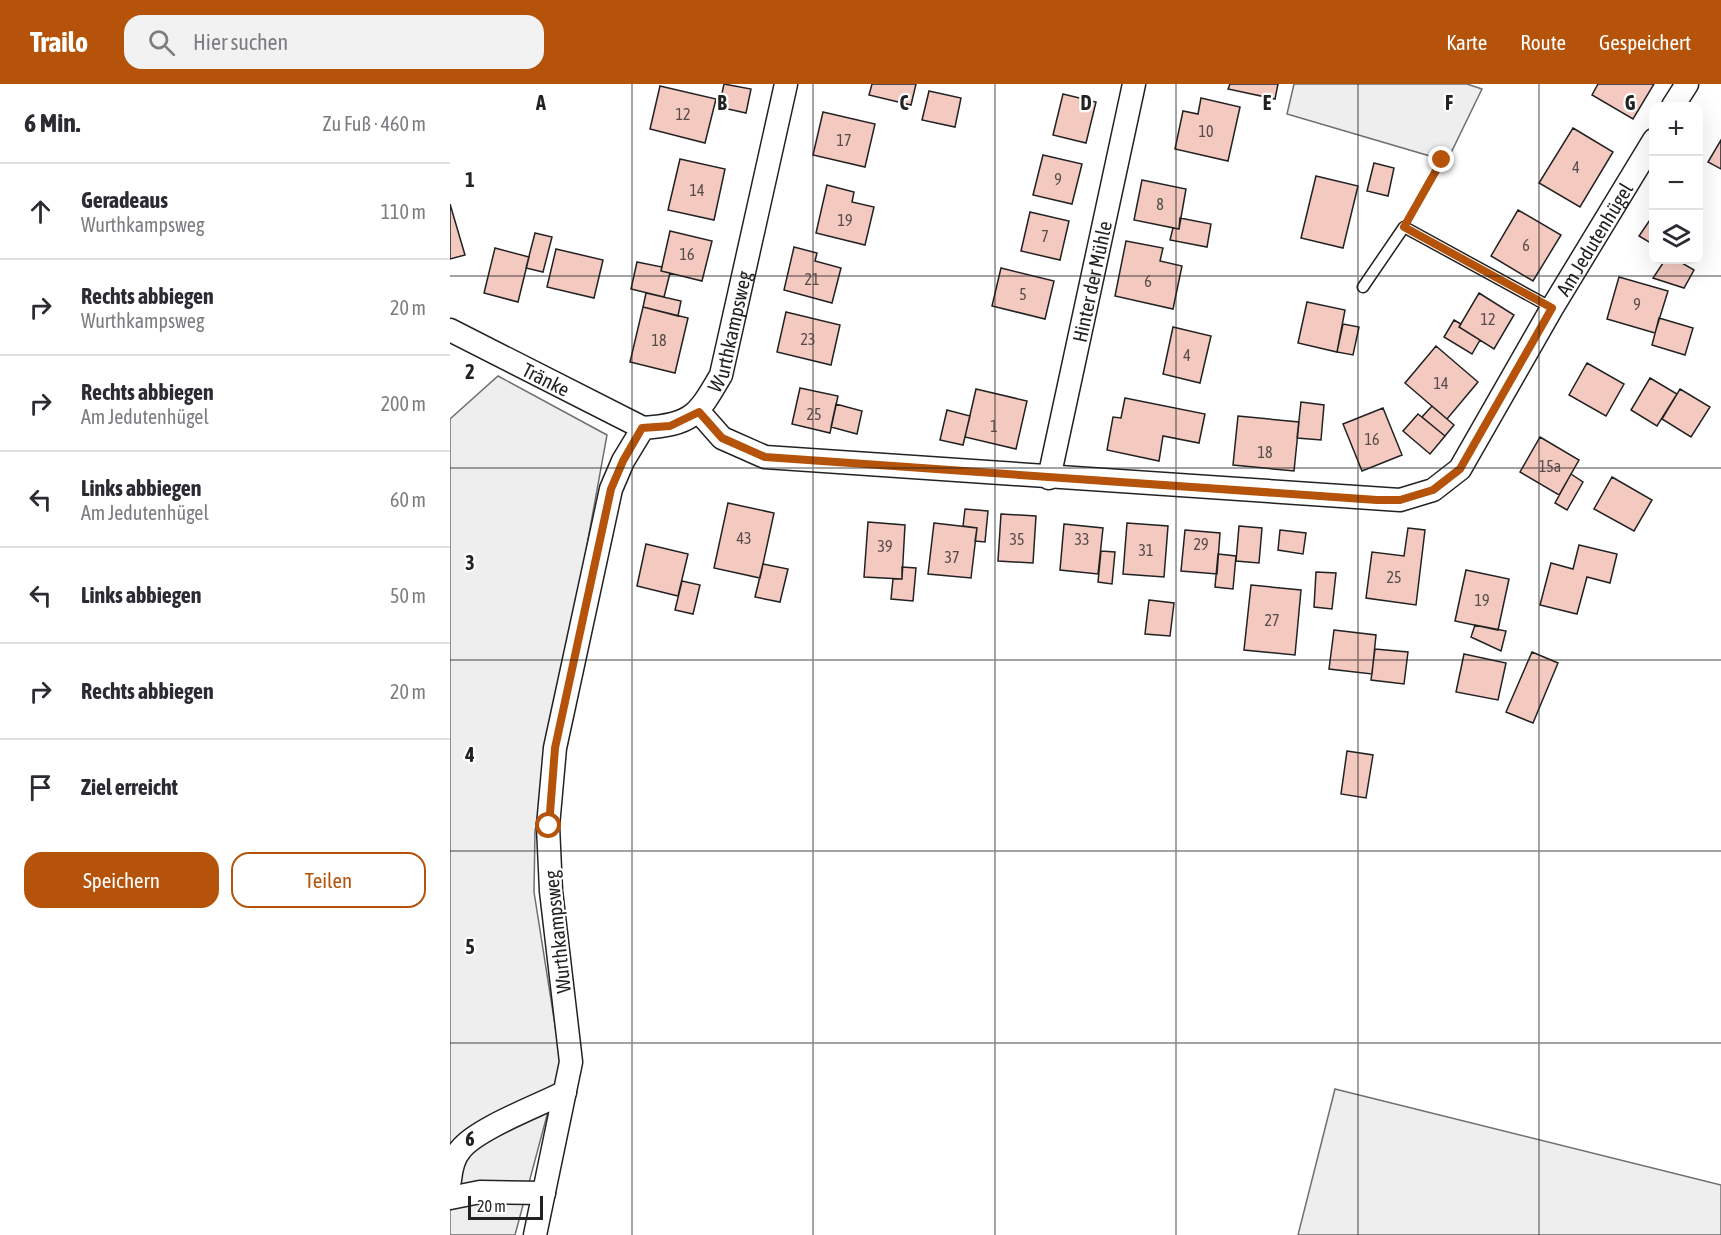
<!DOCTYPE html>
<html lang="de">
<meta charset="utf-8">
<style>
body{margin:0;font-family:"Asap Condensed",sans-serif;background:#f2f2f3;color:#2b2b33}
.controls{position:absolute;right:18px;top:18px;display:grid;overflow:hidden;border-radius:12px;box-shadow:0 6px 24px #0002}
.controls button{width:54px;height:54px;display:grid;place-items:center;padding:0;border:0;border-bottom:2px solid #e1e1e2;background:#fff;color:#2b2b33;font:30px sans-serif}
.scale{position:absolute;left:18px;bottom:15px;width:75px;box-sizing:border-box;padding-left:6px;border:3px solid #222;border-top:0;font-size:16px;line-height:21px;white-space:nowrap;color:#222;-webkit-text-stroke:4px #fff;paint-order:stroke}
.stop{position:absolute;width:18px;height:18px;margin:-14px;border:4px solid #b45309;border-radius:50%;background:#fff}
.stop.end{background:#b45309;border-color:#fff;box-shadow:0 2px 6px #0008}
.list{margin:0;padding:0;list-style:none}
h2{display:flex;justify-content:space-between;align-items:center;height:78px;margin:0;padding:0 24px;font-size:26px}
h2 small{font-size:20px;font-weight:400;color:#7c7c81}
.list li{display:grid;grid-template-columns:39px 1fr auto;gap:18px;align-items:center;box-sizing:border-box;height:96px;padding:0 24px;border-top:2px solid #e1e1e2}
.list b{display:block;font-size:22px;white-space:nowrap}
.list p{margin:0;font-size:20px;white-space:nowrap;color:#7c7c81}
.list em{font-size:20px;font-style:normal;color:#7c7c81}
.actions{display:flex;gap:12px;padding:18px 24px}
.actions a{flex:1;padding:14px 0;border:2px solid #b45309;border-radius:18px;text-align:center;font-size:21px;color:#b45309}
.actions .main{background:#b45309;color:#fff}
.icon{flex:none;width:33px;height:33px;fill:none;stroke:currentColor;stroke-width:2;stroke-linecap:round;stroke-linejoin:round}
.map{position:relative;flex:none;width:1271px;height:1151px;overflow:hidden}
header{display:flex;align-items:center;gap:36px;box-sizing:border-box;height:84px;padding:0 30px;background:#b45309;color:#fff}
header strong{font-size:28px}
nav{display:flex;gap:33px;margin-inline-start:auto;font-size:21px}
.search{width:420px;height:54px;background:#f2f2f3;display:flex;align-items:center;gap:15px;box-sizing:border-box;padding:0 21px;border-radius:18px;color:#7c7c81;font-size:22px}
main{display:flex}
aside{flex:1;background:#fff}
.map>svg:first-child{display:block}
</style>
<header>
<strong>Trailo</strong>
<div class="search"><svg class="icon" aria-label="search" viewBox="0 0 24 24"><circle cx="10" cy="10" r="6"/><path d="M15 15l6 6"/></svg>Hier suchen</div>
<nav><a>Karte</a><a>Route</a><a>Gespeichert</a></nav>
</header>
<main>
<aside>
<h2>6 Min.<small>Zu Fuß · 460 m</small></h2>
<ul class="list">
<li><svg class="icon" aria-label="ahead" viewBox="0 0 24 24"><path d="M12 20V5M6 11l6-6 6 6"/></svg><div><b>Geradeaus</b><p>Wurthkampsweg</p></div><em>110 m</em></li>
<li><svg class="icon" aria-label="right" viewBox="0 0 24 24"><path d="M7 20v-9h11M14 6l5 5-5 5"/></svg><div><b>Rechts abbiegen</b><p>Wurthkampsweg</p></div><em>20 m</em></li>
<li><svg class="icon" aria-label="right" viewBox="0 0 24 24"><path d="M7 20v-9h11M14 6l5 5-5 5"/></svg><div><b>Rechts abbiegen</b><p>Am Jedutenhügel</p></div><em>200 m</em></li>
<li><svg class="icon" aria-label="left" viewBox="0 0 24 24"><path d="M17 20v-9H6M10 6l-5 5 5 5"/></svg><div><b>Links abbiegen</b><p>Am Jedutenhügel</p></div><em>60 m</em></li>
<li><svg class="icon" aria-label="left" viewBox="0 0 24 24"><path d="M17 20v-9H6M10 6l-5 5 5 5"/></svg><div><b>Links abbiegen</b></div><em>50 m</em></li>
<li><svg class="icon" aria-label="right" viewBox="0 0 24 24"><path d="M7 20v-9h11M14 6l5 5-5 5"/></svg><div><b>Rechts abbiegen</b></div><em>20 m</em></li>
<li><svg class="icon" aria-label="arrive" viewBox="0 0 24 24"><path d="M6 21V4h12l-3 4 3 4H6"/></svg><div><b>Ziel erreicht</b></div></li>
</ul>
<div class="actions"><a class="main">Speichern</a><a>Teilen</a></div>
</aside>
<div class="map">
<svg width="1271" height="1151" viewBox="0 0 1271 1151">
<rect width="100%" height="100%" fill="#fff"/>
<path fill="#eee" stroke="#6f6f6f" stroke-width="1.5" d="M844,0H1017L1032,5L997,77L837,30Z
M48,292L157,351L85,747L84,808L111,979L65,1151H0V335Z
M885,1005L1271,1101V1151H848Z"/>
<path fill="#f3c9c0" stroke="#222" stroke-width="1.5" d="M274,0L301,5L296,29L269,23Z
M422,0H466L461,21L419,11Z
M780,0H828L825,15L778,5Z
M1148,0H1204L1183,35L1142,11Z
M210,2L266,15L255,59L200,45Z
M479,7L511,14L505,43L472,36Z
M613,10L646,18L636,59L603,51Z
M751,14L790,23L778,77L725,65L733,27L748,30Z
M373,28L425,40L415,83L363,71Z
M1123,44L1163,68L1130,123L1089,99Z
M1271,56V85L1258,78Z
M593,71L632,80L622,120L583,111Z
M230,75L275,85L264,136L218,126Z
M924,79L944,84L938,112L917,107Z
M866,92L908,102L893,164L851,154Z
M692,96L736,105L729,145L684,136Z
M377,101L404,108L402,118L424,123L415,161L366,149Z
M0,120L15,171L0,175Z
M1068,126L1111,151L1083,197L1041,172Z
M580,128L619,137L610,176L571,167Z
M1204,130V161L1189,152Z
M730,134L761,140L757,163L720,156L723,144L729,145Z
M220,147L262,157L252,197L211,187Z
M85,149L102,153L93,188L76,184Z
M676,157L713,164L710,177L732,182L723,225L665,212Z
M344,163L367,169L365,177L391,184L382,219L334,206Z
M45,164L79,173L68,218L34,209Z
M106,165L153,176L144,214L97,203Z
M1215,176H1227L1244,186L1234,204L1203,194Z
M187,178L212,183L211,187L220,189L214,213L181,205Z
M551,184L604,197L595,235L542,222Z
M1169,193L1218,207L1205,249L1157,235Z
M196,209L231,217L228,232L193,223Z
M1029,209L1064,231L1044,265L1009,243Z
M857,218L895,226L887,268L848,259Z
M193,223L238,234L225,289L180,278Z
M336,228L390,241L381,281L327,268Z
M1209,234L1243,244L1235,271L1202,261Z
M1004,236L1011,240L1009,243L1030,256L1022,270L994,253Z
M893,240L909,243L903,271L887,268Z
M723,243L761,252L750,299L713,290Z
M986,262L1028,298L997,335L955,299Z
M1137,279L1174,300L1156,332L1119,311Z
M1200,294L1227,310L1207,342L1181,326Z
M350,304L388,312L380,349L342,340Z
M526,305L577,317L566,365L515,353Z
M1230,305L1260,323L1241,353L1212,335Z
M675,314L755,330L749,359L713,352L709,377L657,366L663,333L671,334Z
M851,318L874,321L871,356L847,354Z
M386,320L412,327L407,350L381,343Z
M982,322L1004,341L995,352L972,333Z
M933,324L952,371L912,387L893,340Z
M497,326L520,332L513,361L490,356Z
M968,330L995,352L980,370L953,347Z
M788,332L849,338L844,387L783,381Z
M1090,353L1129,376L1109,411L1070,388Z
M1121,390L1133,398L1117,426L1105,419Z
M1162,393L1202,416L1184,447L1144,425Z
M278,419L324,429L310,494L264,484Z
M515,425L538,427L535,458L525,457L527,444L513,442Z
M551,430L586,432L583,479L548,477Z
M418,438L455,441L452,495L414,493Z
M484,439L527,444L521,494L478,490Z
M677,439L718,442L714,493L673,490Z
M614,440L653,444L648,490L610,486Z
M789,442L812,444L809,479L786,477Z
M958,444L975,446L966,521L916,514L922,468L954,472Z
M735,446L770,449L767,490L731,487Z
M830,446L856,449L853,470L828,466Z
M196,460L238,470L228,512L187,502Z
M1129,461L1167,470L1160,499L1137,493L1127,530L1090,521L1101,479L1123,485Z
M651,467L665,468L662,500L648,498Z
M768,470L786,472L783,505L765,503Z
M313,480L338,485L330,518L305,513Z
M452,483L466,484L463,517L441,515L443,495H452Z
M1016,486L1059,495L1048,546L1005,537Z
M866,488L886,489L882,525L864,523Z
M232,497L250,501L243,530L225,526Z
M801,501L851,506L845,571L794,566Z
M699,516L724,519L720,552L695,550Z
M1025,541L1056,547L1051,567L1021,553Z
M884,546L926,551L922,590L879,585Z
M925,565L958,568L954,600L921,596Z
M1082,568L1108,579L1083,639L1056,628Z
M1014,570L1056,579L1048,616L1006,608Z
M897,667L923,671L916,714L891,710Z"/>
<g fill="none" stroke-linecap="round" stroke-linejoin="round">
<g stroke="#222" stroke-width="13">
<path id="service" d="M913,203L954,143L1102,224"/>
</g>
<g stroke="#222" stroke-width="25">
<g id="minor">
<path d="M1223,22L1237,0"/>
<path id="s1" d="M0,246L193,344"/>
<path id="s2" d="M249,328L272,354L315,373L950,416L983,406L1010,385L1102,224L1204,56"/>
<path id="s3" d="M599,394L684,0"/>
<path d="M0,1096C1,1085 4,1073 11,1065C28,1044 90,1021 115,1008"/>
<path d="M0,1114L30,1108L94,1109"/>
<path id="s4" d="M85,1151L121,978L101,807L98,742L105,664L161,405L173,377L193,344C243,340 247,332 271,291L336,0"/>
</g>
</g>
<path stroke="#646464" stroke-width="4" stroke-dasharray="4.5 3" stroke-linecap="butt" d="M962,129L991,76"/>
<use href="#service" stroke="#fff" stroke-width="10"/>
<use href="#minor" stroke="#fff" stroke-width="22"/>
</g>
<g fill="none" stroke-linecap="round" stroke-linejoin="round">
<path stroke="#b45309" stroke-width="8" d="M99,742L105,664L161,405L173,377L192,344L220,342L249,328L272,354L315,373L927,416H950L983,406L1010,385L1102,224L954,143L992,76"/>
</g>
<path fill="none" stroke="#222" stroke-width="1.5" stroke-opacity="0.55" d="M182,0V1151M363,0V1151M545,0V1151M726,0V1151M908,0V1151M1089,0V1151M0,192H1271M0,384H1271M0,576H1271M0,767H1271M0,959H1271"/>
<g text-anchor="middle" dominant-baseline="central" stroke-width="4.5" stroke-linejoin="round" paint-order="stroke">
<g font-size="16" fill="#564c4a">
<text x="233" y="30">12</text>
<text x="756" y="47">10</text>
<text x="394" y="56">17</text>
<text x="1126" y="83">4</text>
<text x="608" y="95">9</text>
<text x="247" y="106">14</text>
<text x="710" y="120">8</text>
<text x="395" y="136">19</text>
<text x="595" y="152">7</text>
<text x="1076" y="161">6</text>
<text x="237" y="170">16</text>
<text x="362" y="195">21</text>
<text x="698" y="197">6</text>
<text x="573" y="210">5</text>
<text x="1187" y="220">9</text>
<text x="1038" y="235">12</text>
<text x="358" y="255">23</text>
<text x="209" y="256">18</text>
<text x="737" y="271">4</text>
<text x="991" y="299">14</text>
<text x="364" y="330">25</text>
<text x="544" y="342">1</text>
<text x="922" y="355">16</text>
<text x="815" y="368">18</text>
<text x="1100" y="382">15a</text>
<text x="294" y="454">43</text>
<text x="567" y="455">35</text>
<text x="632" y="455">33</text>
<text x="751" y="460">29</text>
<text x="435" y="462">39</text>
<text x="696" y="466">31</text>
<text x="502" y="473">37</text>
<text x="944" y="493">25</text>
<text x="1032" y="516">19</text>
<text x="822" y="536">27</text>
</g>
<g font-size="20" fill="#222" stroke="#fff">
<text stroke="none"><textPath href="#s2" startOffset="1053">Am Jedutenhügel</textPath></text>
<text stroke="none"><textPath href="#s3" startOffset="201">Hinter der Mühle</textPath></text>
<text stroke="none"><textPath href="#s4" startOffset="972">Wurthkampsweg</textPath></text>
<text stroke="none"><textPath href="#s1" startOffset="108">Tränke</textPath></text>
<text transform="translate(107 848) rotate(-96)">Wurthkampsweg</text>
</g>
</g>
<g font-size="20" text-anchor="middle" font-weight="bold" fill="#222" stroke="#fff" stroke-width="4.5" stroke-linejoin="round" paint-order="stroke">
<text x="91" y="26">A</text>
<text x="272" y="26">B</text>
<text x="454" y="26">C</text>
<text x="636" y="26">D</text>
<text x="817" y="26">E</text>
<text x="999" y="26">F</text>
<text x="1180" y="26">G</text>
<text x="20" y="103">1</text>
<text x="20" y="295">2</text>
<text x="20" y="486">3</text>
<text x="20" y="678">4</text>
<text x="20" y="870">5</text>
<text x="20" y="1062">6</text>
</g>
</svg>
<div class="controls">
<button>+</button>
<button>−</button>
<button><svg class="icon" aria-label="layers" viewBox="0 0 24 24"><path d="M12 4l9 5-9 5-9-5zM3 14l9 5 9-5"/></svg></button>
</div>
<div class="scale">20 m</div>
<div class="stop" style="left:99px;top:742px"></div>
<div class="stop end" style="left:992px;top:76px"></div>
</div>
</main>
